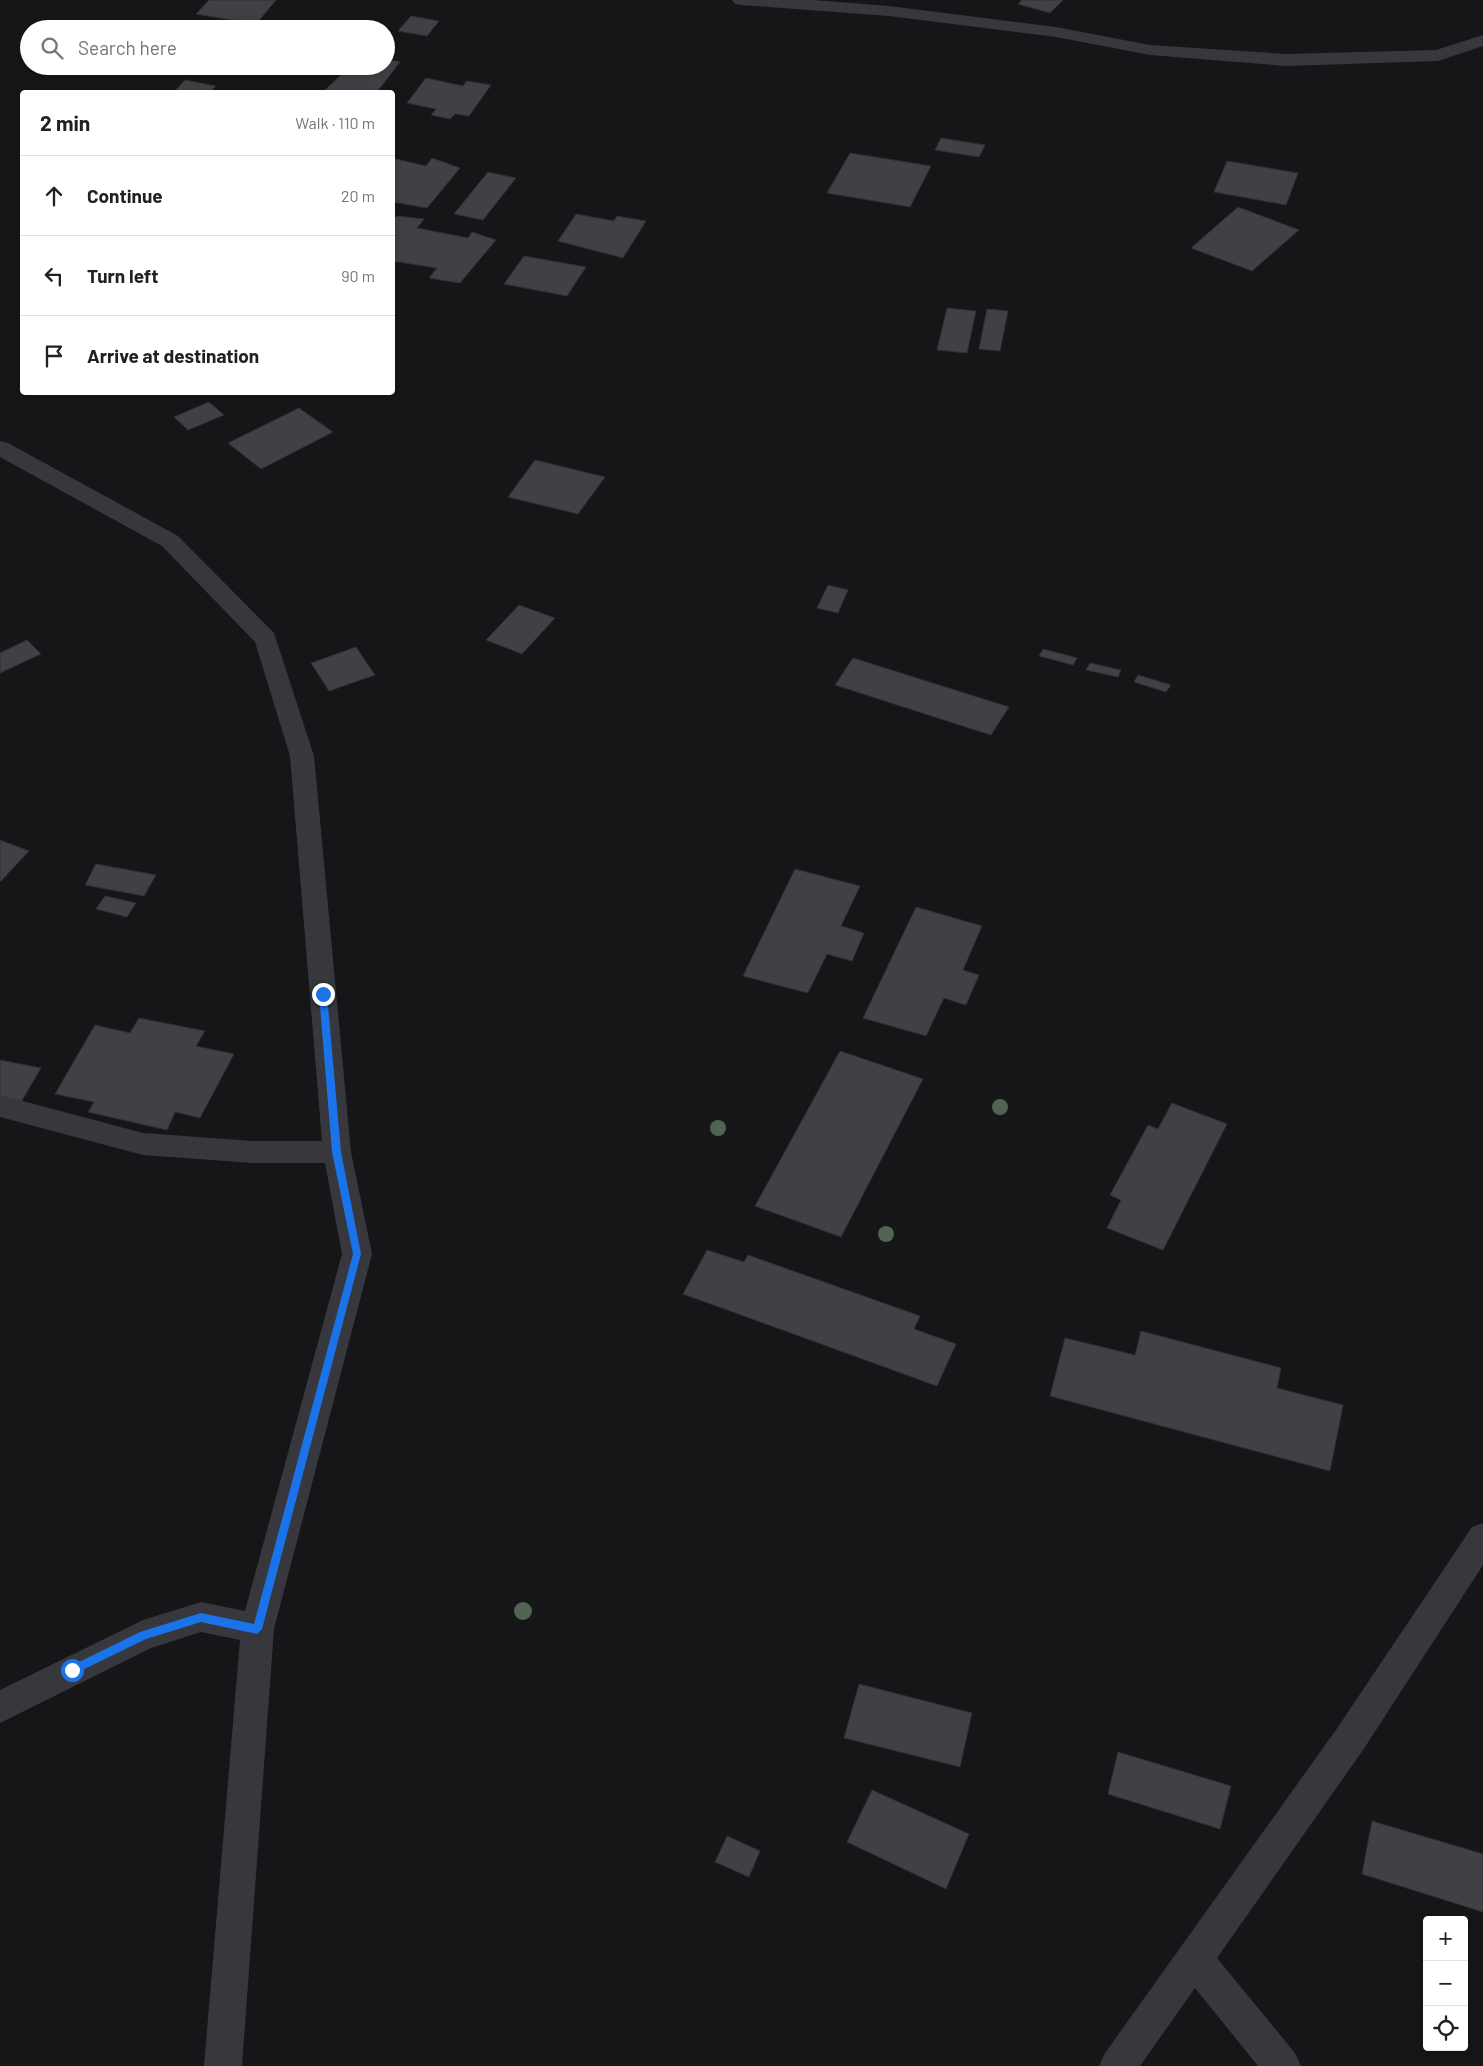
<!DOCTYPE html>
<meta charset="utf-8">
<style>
body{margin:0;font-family:Barlow,sans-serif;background:#f2f2f2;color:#202124}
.controls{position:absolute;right:15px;bottom:15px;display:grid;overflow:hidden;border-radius:5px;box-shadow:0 2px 8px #0003}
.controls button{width:45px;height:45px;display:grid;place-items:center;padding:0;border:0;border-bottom:1px solid #e0e0e0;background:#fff;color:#202124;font:25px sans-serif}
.stop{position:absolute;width:15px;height:15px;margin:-11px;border:4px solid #1a73e8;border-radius:50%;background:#fff}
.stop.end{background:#1a73e8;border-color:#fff;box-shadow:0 1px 5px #0008}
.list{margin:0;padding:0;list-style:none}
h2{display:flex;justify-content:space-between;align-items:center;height:65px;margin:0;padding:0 20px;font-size:21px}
h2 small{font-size:16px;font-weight:400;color:#757577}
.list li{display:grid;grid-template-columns:32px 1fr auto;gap:15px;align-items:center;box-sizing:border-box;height:80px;padding:0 20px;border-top:1px solid #e0e0e0}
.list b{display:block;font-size:19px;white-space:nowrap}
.list em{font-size:16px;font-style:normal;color:#757577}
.icon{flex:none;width:28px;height:28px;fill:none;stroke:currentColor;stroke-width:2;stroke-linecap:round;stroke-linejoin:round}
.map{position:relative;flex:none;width:1483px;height:2066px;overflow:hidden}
.search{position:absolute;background:#fff;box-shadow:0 2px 8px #0003;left:20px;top:20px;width:375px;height:55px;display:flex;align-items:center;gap:12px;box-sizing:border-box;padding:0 18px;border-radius:28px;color:#757577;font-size:19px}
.panel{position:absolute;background:#fff;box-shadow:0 2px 8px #0003;left:20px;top:90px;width:375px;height:305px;border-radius:5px}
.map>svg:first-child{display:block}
</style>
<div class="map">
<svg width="1483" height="2066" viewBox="0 0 1483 2066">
<rect width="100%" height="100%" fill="#161618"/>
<path fill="#404145" stroke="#303034" d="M209,0H276L256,24L196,14Z
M1022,0H1063L1050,13L1018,4Z
M411,16L439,21L427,36L398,31Z
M386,59L400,62L377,92H338L325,90L345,71L334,69L336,66H386Z
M426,78L463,86L467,81L491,85L469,116L455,114L450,119L431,115L436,109L407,103Z
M185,80L216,86L210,92H174Z
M941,138L985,145L979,157L935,150Z
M850,153L931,166L910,207L827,193Z
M392,158L426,166L432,158L460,168L427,208L392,202Z
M1227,161L1298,173L1286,205L1214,192Z
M488,172L516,178L483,220L454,214Z
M1238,207L1299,230L1252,271L1191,248Z
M576,214L614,221L617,216L646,221L623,258L558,241Z
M397,216L424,219L417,228L468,238L472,232L496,240L460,283L429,278L437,268L392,261V221Z
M524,256L586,267L567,296L504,284Z
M947,308L976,311L967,353L937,350Z
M987,309L1008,311L1000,351L979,349Z
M209,402L224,415L188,430L174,417Z
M299,408L333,432L261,469L228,443Z
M535,460L605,477L578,514L508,497Z
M828,585L848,590L838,613L817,608Z
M519,605L555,618L522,654L486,640Z
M27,640L41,654L0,673V653Z
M356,647L375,675L329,691L311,663Z
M1043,649L1077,658L1073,665L1039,656Z
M853,658L1009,707L991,735L835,685Z
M1090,663L1121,670L1118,677L1086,670Z
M1138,675L1171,685L1166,692L1134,682Z
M0,840L29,851L0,882Z
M96,864L156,875L144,896L85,885Z
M795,869L860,886L841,926L864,933L852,961L827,954L808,993L743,976Z
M105,896L136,903L127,917L96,909Z
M916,907L982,926L963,970L979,975L966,1005L944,998L926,1036L863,1018Z
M139,1018L205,1031L196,1046L234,1054L200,1118L175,1112L167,1130L88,1112L94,1102L55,1094L95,1025L130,1033Z
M840,1051L923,1079L841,1237L755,1206Z
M0,1060L41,1068L21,1102L0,1097Z
M1172,1103L1227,1124L1163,1250L1107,1228L1121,1200L1110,1195L1148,1125L1158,1129Z
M707,1250L744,1262L748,1255L920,1316L914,1329L956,1344L937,1386L683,1294Z
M1141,1331L1281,1368L1277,1388L1343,1405L1330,1471L1050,1396L1065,1338L1135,1355Z
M859,1684L972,1713L960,1767L844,1738Z
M1118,1752L1231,1786L1220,1829L1108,1794Z
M872,1790L969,1834L946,1889L847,1842Z
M1372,1821L1483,1854V1912L1362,1874Z
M727,1836L760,1851L749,1877L715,1862Z"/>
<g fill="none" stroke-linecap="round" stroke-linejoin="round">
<path fill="#37383d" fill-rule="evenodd" d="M732,0H813L889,6L1056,27L1150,45L1286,54L1436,50L1483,35V46L1438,61L1286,66L1150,55L1056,37L889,16L741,5L735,4Z
M0,441L8,443L178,536L274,633L314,756L351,1152L372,1254L274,1629L242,2066H204L240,1640L201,1632L151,1648L0,1723V1690L143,1620L201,1602L245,1611L342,1254L325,1163H253L143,1155L0,1117V1095L143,1133L253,1141H322L290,756L255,642L162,546L0,457Z
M1483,1523V1565L1363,1750L1217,1958L1295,2053L1301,2066H1258L1195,1988L1140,2066H1099L1105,2053L1338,1727L1472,1527Z"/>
</g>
<g fill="#506452">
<circle cx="1000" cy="1107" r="8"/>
<circle cx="718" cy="1128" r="8"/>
<circle cx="886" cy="1234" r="8"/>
<circle cx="523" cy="1611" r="9"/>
</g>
<path fill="#1a73e8" d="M323,991L327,994L341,1152L361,1254L262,1629L257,1634L201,1622L146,1639L72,1675L69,1674V1667L140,1632L201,1613L254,1624L353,1254L332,1152L319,994Z"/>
</svg>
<div class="controls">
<button>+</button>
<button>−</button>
<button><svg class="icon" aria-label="locate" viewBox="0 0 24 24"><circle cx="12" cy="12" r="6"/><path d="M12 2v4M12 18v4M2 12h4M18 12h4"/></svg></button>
</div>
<div class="stop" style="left:72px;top:1670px"></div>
<div class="stop end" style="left:323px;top:994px"></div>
<div class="search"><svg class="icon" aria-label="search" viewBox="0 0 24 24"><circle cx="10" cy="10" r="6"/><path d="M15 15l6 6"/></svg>Search here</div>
<section class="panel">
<h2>2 min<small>Walk · 110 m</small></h2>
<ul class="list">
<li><svg class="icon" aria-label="ahead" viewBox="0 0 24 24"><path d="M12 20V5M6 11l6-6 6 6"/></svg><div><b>Continue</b></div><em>20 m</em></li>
<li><svg class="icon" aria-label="left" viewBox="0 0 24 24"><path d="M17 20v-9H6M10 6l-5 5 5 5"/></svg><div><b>Turn left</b></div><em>90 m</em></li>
<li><svg class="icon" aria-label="arrive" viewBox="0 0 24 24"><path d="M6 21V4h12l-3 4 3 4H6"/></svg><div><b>Arrive at destination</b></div></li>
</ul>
</section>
</div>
